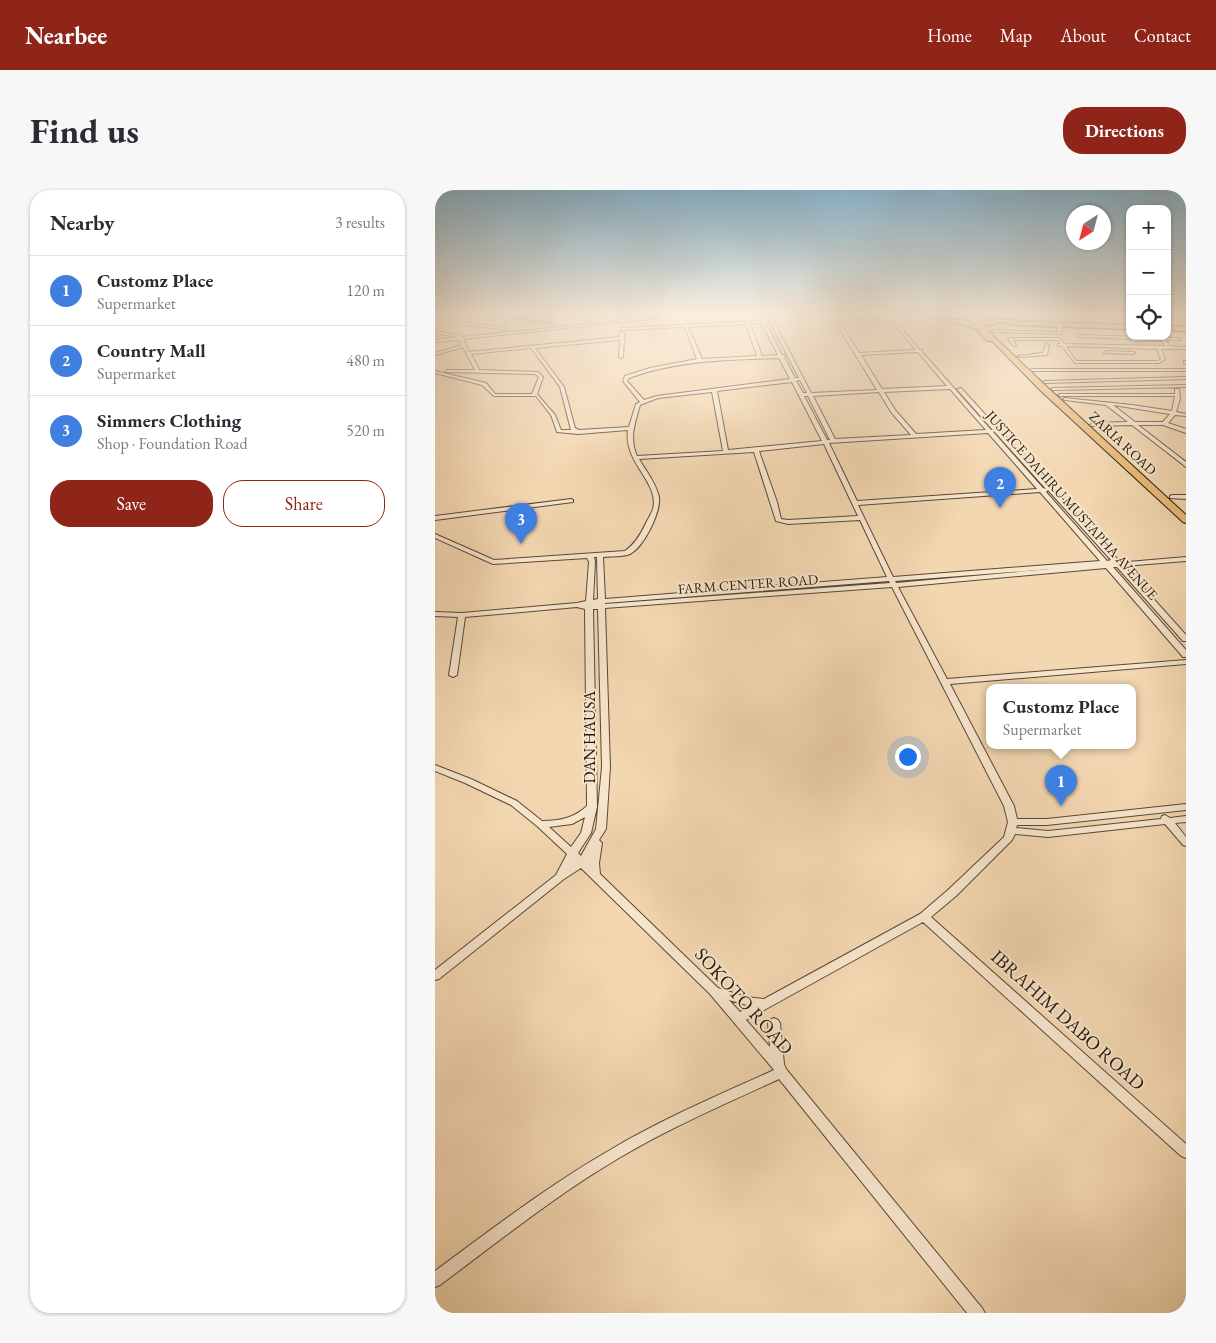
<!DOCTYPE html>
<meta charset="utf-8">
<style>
body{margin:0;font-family:"EB Garamond",serif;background:#f7f7f7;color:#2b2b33}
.controls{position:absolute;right:15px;top:15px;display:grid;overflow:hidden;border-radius:10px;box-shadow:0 1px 4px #0004}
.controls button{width:45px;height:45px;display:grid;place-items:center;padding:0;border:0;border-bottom:1px solid #e1e1e2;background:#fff;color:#2b2b33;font:25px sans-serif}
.compass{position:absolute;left:631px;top:15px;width:45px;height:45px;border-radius:50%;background:#fff;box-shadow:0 1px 4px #0004;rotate:216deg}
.you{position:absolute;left:472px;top:566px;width:18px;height:18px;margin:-12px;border:4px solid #fff;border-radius:50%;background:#1a73e8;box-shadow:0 0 0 8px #1a73e833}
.badge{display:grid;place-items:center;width:32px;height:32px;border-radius:50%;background:#8f2418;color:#fff;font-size:16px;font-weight:700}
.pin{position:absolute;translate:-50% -41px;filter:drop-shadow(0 1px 2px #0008)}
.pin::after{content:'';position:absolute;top:26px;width:18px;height:15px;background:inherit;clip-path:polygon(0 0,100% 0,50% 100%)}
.popup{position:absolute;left:551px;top:494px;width:150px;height:65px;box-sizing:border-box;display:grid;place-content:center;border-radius:10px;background:#fff;filter:drop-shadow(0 1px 4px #0005);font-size:16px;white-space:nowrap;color:#7c7c81}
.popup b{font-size:19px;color:#2b2b33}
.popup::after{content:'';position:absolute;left:50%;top:100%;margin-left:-10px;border:10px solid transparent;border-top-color:#fff}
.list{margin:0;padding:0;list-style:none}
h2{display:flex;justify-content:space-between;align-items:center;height:65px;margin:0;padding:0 20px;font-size:21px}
h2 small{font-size:16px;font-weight:400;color:#7c7c81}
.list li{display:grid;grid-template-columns:32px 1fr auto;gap:15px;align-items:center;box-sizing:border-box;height:70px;padding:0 20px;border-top:1px solid #e1e1e2}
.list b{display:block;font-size:19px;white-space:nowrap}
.list p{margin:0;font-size:16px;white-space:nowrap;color:#7c7c81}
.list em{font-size:16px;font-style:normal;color:#7c7c81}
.actions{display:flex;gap:10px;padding:15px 20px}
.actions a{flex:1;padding:11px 0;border:1px solid #8f2418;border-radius:20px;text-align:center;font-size:18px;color:#8f2418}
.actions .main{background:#8f2418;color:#fff}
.icon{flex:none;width:28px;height:28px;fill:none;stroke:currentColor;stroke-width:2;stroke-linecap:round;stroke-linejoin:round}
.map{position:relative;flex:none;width:751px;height:1123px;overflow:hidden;border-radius:20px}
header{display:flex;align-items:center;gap:30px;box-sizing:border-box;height:70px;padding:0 25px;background:#8f2418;color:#fff}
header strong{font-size:24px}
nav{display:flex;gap:28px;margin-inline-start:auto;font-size:18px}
.intro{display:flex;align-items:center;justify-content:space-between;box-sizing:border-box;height:120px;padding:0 30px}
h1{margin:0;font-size:35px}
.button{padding:12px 22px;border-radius:20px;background:#8f2418;color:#fff;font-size:18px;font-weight:700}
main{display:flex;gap:30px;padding:0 30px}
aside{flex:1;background:#fff;border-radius:20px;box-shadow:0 1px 4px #0004}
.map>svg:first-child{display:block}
</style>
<header>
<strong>Nearbee</strong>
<nav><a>Home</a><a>Map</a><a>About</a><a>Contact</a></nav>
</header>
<div class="intro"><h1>Find us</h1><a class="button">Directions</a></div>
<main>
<aside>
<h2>Nearby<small>3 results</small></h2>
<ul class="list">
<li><span class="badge" style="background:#3f7fe0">1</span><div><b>Customz Place</b><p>Supermarket</p></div><em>120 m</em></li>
<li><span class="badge" style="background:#3f7fe0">2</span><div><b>Country Mall</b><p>Supermarket</p></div><em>480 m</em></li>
<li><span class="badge" style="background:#3f7fe0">3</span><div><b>Simmers Clothing</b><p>Shop · Foundation Road</p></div><em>520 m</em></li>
</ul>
<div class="actions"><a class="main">Save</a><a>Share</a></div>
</aside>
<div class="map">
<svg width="751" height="1123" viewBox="0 0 751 1123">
<rect width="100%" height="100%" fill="#f3d7b1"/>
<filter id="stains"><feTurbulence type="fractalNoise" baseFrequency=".004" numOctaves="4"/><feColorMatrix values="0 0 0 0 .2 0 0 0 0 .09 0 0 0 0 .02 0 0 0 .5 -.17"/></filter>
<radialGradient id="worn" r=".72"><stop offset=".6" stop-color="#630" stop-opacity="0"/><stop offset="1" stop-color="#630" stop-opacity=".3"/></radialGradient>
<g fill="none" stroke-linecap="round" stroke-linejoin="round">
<g stroke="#594837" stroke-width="2">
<path id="minor" d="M51,125H59L125,134L123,135Z
M117,125L155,129L157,130L155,131L117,127L115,126Z
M240,125H250L28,149L34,162L185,147V142L188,141L190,148L189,149L188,167L186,168L184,167L185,150L100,158L129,197L140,238L144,240L194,237L201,214L205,212L188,191L190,186L215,178L262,169L250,137L187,140L186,138L326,131L327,129L338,125H342L330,131L335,132L331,134L347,165L352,166L349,167L360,188H364L334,130L345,125H349L338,130L376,203L442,200L396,125H400L424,163L481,160L464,140L455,134L403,125H410L457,132L466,138L485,160H487V162L556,240H558L522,199L526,198L683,370L693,372L751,367V371L689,376L751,445V451H748L682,377H678L751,460V467H748L671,378L463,397L512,489L751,470V474L515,494L579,616L582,629H612L751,614V620L612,635H582L581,638L613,641L726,629L727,626L730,625L735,628L751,626V632L740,633L751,647V656L748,655L730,634L613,647L580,644L577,650L521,706L496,727L751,954V968L746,966L488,732L311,830L335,857L333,833L335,830L339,828L343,830L345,833L349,874L351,879L547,1118L550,1123H532L344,889C290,914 236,937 184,968C121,1005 64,1051 5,1095L0,1097V1081C57,1039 114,995 175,960C227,929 284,905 339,880L275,804L146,678L129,689L4,789L0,790V780L121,685L132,664L102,636L76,615L30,593L0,581V575L36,589L82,611L107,631C125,631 139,628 152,616L150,419L142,417L30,427L22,485L18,487L14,485L23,427L0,426V422L27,423L142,413L151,411L154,372L152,368L58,374L0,348V344L59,370L190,361C200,354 206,344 211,333C213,329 216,324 218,319C225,292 188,273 193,240L143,244L122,242L116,225L101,206H59L47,195L0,183V181L51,193L60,204H97L104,187L100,184L10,182L12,180H40L28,157L0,165V163L27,155L24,150L0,152V150L23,147L0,143V141L24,145L27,147ZM327,133V134L343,165L327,166L315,134ZM311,134L322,166L267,169L253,137ZM96,158L125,197L136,240H126L120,225L102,204L108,187L103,182L44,180L36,164ZM483,162L512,196L447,199L426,165ZM344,168L355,189L222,206L209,210L192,191L194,188C244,170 292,170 344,168ZM365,190L372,203H368L361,191ZM357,192L387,251L293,260L282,201ZM515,199L551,240L481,244L460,220L449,202ZM277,202L288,261L202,266C194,248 200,233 205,215L223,208ZM444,202L456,222L476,245L400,249L378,206ZM369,206H373L395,250H392ZM559,241L611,299L608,298L558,242ZM553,243L602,299L422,311L394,253ZM389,254L423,326L353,330L346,329L342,312L324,261ZM319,262L341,331L353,334L425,330L452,387L170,409L168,367C176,366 188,367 195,364C209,357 226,322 224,307C221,293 211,281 204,269ZM613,300L676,370L672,371L611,302ZM605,302L665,371L458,387L423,315ZM159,367H162L163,409L158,410L160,372ZM615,379L461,393L460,391ZM454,391L455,393L170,414V413ZM457,397L569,616L573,632L569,647L513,700L485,724L329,809L311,807L283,798L165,684L164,673L167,653L164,650L171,639L175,577L170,418ZM158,419H163L167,577L161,639L146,666L143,663L156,643L162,617ZM150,627L146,643L136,657L114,637L137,634ZM294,810L315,816L305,822Z
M0,129L71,138L73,139L71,140L0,131Z
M624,134L626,135L627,143L625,144L559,142L557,141L559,140L623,142L622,135Z
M645,145L744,148L745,150H731L734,156L751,157V159H726L730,169L724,173H640L627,156H623V154H625L623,150H578L581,155L579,156L573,149L575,148H624L629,154L730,156L727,150L644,147ZM631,156L722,159L726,169L723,171H641Z
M611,154L614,155L612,165L585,167L583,166L608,163Z
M671,161L698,162L700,163L698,164L669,163Z
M749,171H751V174L749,173Z
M597,179H751V181H595Z
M751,187V189L610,193L608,192L610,191Z
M751,195V197L618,200L616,199L618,198Z
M740,199H744L745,208L741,222L751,224V226L740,225L733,233L751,239V243L728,235H703L751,272V277L697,235L656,236L655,235L658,233L693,232L671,215L630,210L628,209L630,208L697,215L737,221L740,206H625L623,205L625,204H740ZM678,215L735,224L728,232H700Z
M737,305H751V309L735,308V306Z
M136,309L138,310V312L0,330V326Z"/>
</g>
<g stroke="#26180e" stroke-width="3">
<path id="major" d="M552,128L582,131L695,135V139L582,135L554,130Z
M732,136L751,137V141L732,140Z"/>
</g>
<g stroke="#26180e" stroke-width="2">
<path id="highway" d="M491,125C502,124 512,129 522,130C537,130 542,121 560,132V134L545,137L548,140H552L612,197L751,325V333L748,332L606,201L557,151H552L541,140L530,135ZM536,130L552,132L542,134L531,131Z"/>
</g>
<use href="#minor" fill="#f7e5cc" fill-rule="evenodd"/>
<use href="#major" fill="#eabc78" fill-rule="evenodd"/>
<use href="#highway" fill="#eabc78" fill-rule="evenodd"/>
<g stroke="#26180e" stroke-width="8" stroke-linecap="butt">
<path id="highway-bridge" d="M534,125L550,141"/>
</g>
<use href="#highway-bridge" stroke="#eabc78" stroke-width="7"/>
</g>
<linearGradient id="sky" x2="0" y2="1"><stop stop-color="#89b6d0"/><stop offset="0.44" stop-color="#faeddc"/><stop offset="1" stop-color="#faeddc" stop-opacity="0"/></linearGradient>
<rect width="751" height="282" fill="url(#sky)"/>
<g text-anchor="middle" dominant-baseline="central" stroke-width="4" stroke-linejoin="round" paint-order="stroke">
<g font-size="14" fill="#26180e" stroke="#f7e5cc">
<text transform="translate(688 253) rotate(43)">ZARIA ROAD</text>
<text transform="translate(637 315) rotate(48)">JUSTICE DAHIRU MUSTAPHA AVENUE</text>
<text transform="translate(313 394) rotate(-4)">FARM CENTER ROAD</text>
</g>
<g font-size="16" fill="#26180e" stroke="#f7e5cc">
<text transform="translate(154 547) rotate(-90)">DAN HAUSA</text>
</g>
<g font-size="19" fill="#26180e" stroke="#f7e5cc">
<text transform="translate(309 811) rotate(48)">SOKOTO ROAD</text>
<text transform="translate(633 830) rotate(42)">IBRAHIM DABO ROAD</text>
</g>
</g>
<rect width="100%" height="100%" filter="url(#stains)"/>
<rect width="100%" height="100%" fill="url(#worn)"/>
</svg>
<div class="controls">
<button>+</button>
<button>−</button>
<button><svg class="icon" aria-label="locate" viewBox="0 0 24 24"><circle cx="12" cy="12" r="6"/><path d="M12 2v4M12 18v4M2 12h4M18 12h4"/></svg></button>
</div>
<svg class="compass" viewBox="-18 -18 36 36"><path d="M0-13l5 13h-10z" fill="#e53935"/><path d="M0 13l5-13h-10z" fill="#7c7c81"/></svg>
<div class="you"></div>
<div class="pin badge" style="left:626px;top:616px;background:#3f7fe0">1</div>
<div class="popup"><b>Customz Place</b>Supermarket</div>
<div class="pin badge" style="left:565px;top:318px;background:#3f7fe0">2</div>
<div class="pin badge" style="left:86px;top:354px;background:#3f7fe0">3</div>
</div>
</main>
